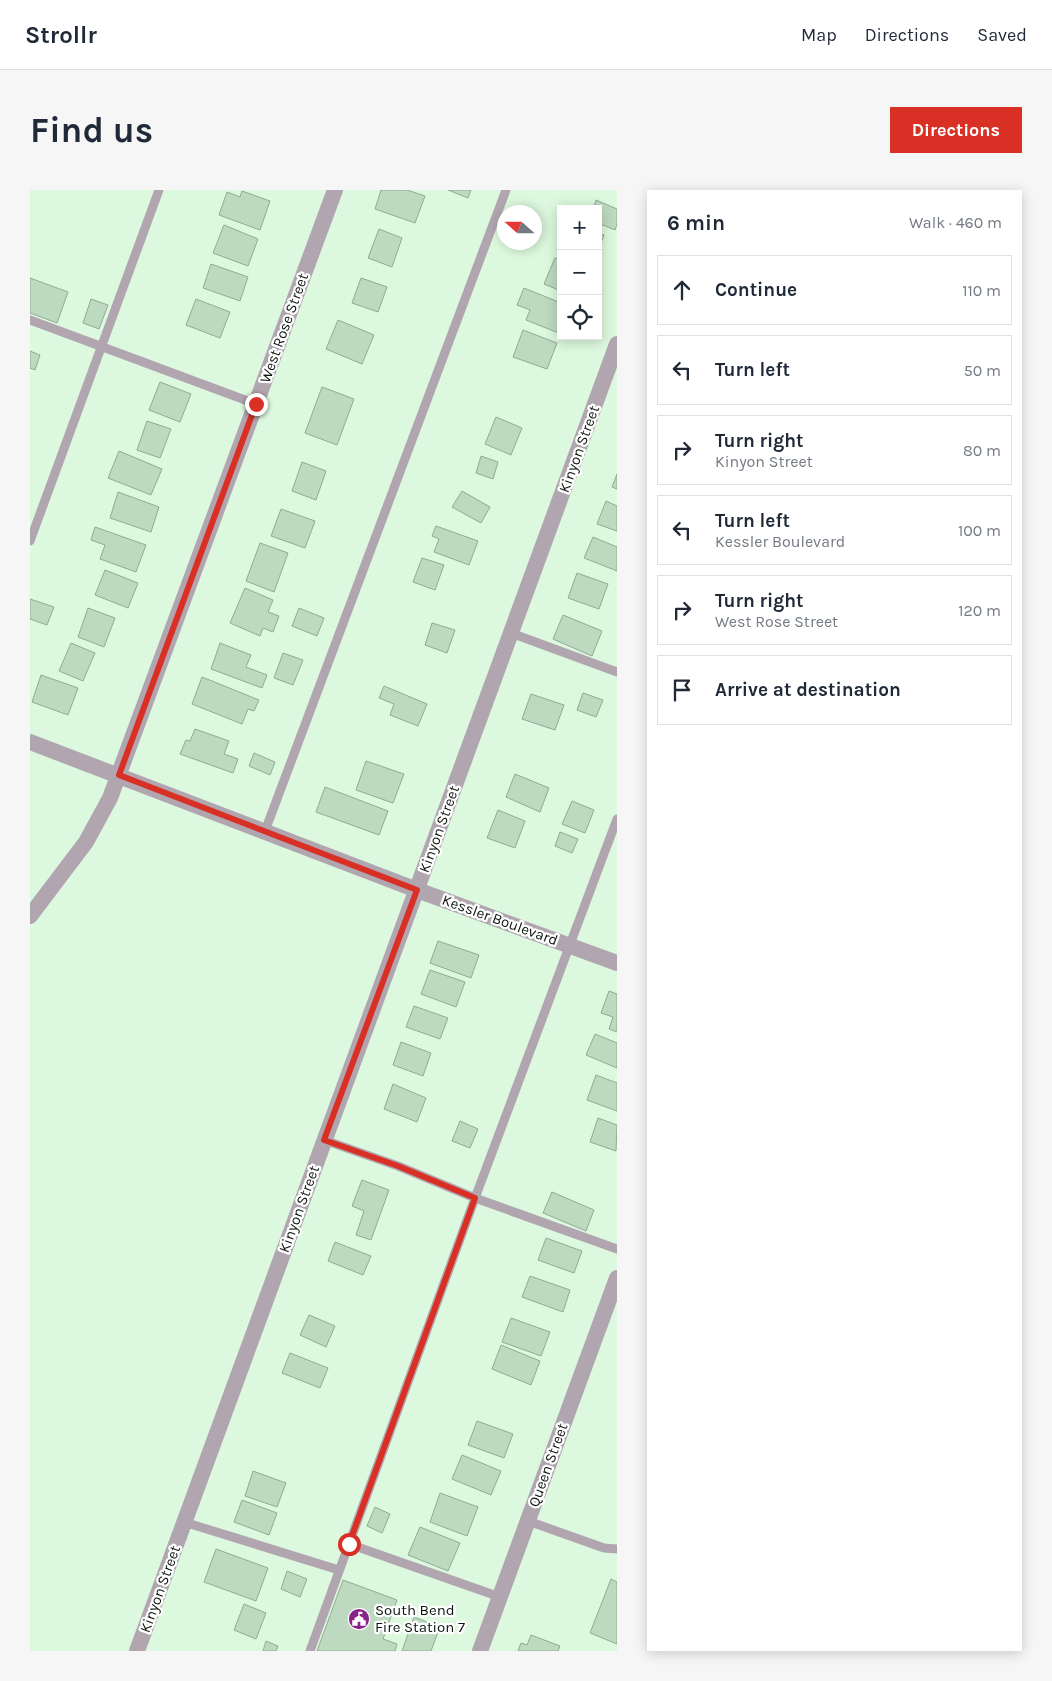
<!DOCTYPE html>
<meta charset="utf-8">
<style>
body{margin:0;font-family:Karla,sans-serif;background:#f6f6f7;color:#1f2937}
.controls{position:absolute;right:15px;top:15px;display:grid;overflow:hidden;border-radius:0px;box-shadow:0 2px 12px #0003}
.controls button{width:45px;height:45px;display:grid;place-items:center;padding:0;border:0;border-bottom:1px solid #e0e1e3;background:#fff;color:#1f2937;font:25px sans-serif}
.compass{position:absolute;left:467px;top:15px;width:45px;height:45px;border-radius:50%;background:#fff;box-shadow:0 2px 12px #0003;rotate:291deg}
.stop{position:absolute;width:15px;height:15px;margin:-11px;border:4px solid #d93025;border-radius:50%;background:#fff}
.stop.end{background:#d93025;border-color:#fff;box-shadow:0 1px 5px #0008}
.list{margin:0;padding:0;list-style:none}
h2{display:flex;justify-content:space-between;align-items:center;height:65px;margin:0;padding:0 20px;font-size:21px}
h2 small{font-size:16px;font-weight:400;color:#747a83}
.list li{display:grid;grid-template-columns:32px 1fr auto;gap:15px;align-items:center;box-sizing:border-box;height:70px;margin:0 10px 10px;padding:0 10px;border:1px solid #e0e1e3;border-radius:0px}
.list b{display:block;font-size:19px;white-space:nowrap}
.list p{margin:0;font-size:16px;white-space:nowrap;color:#747a83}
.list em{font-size:16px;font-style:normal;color:#747a83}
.icon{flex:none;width:28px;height:28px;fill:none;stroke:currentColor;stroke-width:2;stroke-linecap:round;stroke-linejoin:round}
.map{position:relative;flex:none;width:587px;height:1461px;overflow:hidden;border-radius:0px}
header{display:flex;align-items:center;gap:30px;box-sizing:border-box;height:70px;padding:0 25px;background:#fff;border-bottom:1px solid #e0e1e3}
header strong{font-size:24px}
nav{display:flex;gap:28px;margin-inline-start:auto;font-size:18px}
.intro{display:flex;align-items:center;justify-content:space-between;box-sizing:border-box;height:120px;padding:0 30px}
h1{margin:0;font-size:35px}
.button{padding:12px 22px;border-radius:0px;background:#d93025;color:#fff;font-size:18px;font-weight:700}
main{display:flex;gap:30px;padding:0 30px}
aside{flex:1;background:#fff;border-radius:0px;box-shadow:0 2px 12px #0003}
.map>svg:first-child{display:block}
</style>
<header>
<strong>Strollr</strong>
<nav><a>Map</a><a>Directions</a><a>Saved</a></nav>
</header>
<div class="intro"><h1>Find us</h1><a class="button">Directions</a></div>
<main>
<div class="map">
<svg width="587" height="1461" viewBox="0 0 587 1461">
<rect width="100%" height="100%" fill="#dcf8de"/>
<path fill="#bdd9c0" stroke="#91ab93" d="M351,0H377L395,6L385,33L345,19Z
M418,0H441L438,8Z
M212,1L240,11L230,40L189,25L197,2L210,7Z
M566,10L587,19V34L585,40L568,33V19H563Z
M194,35L228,49L218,76L183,63Z
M349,39L372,48L362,77L338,68Z
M568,43L574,45L568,61Z
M531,48V60L527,59Z
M525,68L531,70V101L514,94Z
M181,74L218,87L210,111L173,98Z
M0,88L38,102L27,133L0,123Z
M331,88L357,97L348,122L322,113Z
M494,98L531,113V144L496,130L500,120L487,115Z
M61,109L78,115L69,139L53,133Z
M166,109L200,122L190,148L156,135Z
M308,130L344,145L332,174L296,159Z
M493,140L527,153L517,179L483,167Z
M0,161L10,165L5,180L0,178Z
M130,192L161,204L150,232L119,220Z
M292,197L324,209L307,255L275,243Z
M466,227L492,238L481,265L455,254Z
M117,231L141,239L130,268L107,260Z
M89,261L132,279L121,305L78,288Z
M451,266L468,272L463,289L446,283Z
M272,272L296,281L286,310L262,301Z
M587,284V299L582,297Z
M432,301L460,317L451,333L422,317Z
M88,302L129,317L121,342L80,328Z
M576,311L587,316V341L567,334Z
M251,319L285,331L275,358L241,346Z
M406,336L448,351L439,375L404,362L409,349L402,346Z
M65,337L116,355L106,382L70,369L75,355L61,350Z
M563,347L587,357V381L554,368Z
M230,353L258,363L244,402L216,391Z
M392,368L414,375L405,400L383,392Z
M75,380L108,393L98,418L65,405Z
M547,383L578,394L569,419L538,408Z
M215,398L243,410L238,422L249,426L243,442L233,438L230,446L200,433Z
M0,409L24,417L17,435L0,429Z
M58,418L85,428L74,457L48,447Z
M269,418L294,428L287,446L262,436Z
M533,425L572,441L562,466L523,449Z
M402,433L425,440L417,463L395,455Z
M41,453L65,463L53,491L29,481Z
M190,453L221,465L216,477L237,485L232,498L181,479Z
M253,463L273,470L263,495L244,488Z
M11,485L48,498L38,525L2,512Z
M172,487L229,510L224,521L218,519L212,534L162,514Z
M354,496L397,514L388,536L360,525L364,514L349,508Z
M553,503L573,510L566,527L547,520Z
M501,504L534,515L525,540L492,529Z
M165,539L199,551L194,564L208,569L203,583L150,564L156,550L160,551Z
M224,563L245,572L240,585L219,576Z
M336,571L374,584L363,613L326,600Z
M485,584L519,598L510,622L476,607Z
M295,597L358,621L349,645L286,622Z
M542,611L564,620L555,643L532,634Z
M468,620L495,631L485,658L457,648Z
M530,642L548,649L542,663L525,656Z
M408,751L449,765L441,788L400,773Z
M400,780L435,792L426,817L391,804Z
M579,801L587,804V842L579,839L583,827L571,823Z
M384,816L418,828L410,849L376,837Z
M565,844L587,853V878L556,865Z
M371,852L401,863L393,886L363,875Z
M566,885L587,893V921L557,910Z
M363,894L396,908L387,932L354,919Z
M568,928L587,935L586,961L560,952Z
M430,931L448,939L440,958L422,951Z
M332,990L359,1000L341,1050L326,1045L334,1021L322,1016Z
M522,1002L564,1020L556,1041L513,1023Z
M516,1048L552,1061L544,1083L508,1070Z
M305,1052L341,1066L333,1085L298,1071Z
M500,1086L540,1100L533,1122L492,1107Z
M279,1125L305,1136L296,1157L270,1145Z
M481,1128L520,1142L511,1166L472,1152Z
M471,1155L510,1171L501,1195L462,1179Z
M260,1163L298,1178L290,1198L252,1183Z
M447,1231L483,1244L474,1268L438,1255Z
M432,1265L471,1281L461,1305L422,1289Z
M223,1281L256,1293L247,1317L215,1306Z
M410,1303L448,1317L437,1346L400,1332Z
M212,1310L247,1323L239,1345L204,1332Z
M345,1317L360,1324L352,1343L337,1336Z
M390,1337L430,1353L418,1381L378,1365Z
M186,1359L238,1378L226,1411L174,1392Z
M257,1381L277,1389L270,1407L251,1399Z
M581,1389L587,1392V1454L560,1443Z
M313,1390L367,1410L353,1449L367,1454L365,1461H287Z
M214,1414L236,1423L226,1449L204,1440Z
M384,1427L410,1437L401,1461H372Z
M501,1445L530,1456L528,1461H488L491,1453L497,1455Z
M236,1451L248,1456L246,1461H233Z"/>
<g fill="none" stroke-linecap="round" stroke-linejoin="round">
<path stroke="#b1a5b0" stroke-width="9" d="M0,130L226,214
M0,351L129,0
M481,443L587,482
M235,641L476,0
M294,950L368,976L445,1008L587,1059
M498,1331L574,1358L587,1359
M154,1332L309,1380
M319,1354L470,1407
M280,1461L445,1008L587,629"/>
<path stroke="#b1a5b0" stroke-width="16" d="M0,552L387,700L587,773
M0,726L56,652L80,608L305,0
M107,1461L587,154
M450,1461L587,1088"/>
</g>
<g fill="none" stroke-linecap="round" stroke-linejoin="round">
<path stroke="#d93025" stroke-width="6" d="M226,214L89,585L387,700L294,950L368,976L445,1008L319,1354"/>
</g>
<defs>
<g id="civic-disc" transform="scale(1.125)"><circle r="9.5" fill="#88238a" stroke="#fff"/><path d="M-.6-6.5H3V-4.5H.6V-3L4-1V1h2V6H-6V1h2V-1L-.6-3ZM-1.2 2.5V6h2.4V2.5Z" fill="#fff"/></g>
</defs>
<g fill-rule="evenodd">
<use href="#civic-disc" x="329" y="1429"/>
</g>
<g text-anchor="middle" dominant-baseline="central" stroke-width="4.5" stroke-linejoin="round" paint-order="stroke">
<g font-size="15" fill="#0d160e" stroke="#fff">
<text transform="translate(254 138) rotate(-70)">West Rose Street</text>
<text transform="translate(549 259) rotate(-70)">Kinyon Street</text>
<text transform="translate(409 639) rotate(-70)">Kinyon Street</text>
<text transform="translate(470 730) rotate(20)">Kessler Boulevard</text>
<text transform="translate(269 1019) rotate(-70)">Kinyon Street</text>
<text transform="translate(518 1275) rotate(-70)">Queen Street</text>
<text transform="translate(130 1399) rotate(-70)">Kinyon Street</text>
</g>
<g font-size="15" fill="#0d160e" stroke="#fff" text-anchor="start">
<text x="345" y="1420">South Bend<tspan x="345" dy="17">Fire Station 7</tspan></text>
</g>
</g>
</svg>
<div class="controls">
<button>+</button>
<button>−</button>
<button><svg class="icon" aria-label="locate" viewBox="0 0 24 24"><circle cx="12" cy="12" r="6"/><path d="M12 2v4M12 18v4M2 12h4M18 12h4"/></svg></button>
</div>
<svg class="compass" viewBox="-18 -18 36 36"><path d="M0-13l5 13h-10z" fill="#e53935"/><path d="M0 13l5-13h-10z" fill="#747a83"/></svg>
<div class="stop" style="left:319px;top:1354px"></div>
<div class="stop end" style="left:226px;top:214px"></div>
</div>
<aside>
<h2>6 min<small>Walk · 460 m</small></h2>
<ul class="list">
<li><svg class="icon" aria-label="ahead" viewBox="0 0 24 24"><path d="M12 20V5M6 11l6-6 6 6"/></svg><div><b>Continue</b></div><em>110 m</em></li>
<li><svg class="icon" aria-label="left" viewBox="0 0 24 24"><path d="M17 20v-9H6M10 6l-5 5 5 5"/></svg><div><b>Turn left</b></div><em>50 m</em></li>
<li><svg class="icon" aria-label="right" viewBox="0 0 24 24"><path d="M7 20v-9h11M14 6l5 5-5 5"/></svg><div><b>Turn right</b><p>Kinyon Street</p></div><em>80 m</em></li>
<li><svg class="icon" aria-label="left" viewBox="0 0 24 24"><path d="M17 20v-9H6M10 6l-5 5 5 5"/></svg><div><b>Turn left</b><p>Kessler Boulevard</p></div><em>100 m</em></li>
<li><svg class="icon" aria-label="right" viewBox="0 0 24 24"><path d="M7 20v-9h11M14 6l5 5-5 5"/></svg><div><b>Turn right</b><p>West Rose Street</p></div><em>120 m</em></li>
<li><svg class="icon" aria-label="arrive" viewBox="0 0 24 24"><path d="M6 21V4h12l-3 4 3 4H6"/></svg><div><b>Arrive at destination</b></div></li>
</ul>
</aside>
</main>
